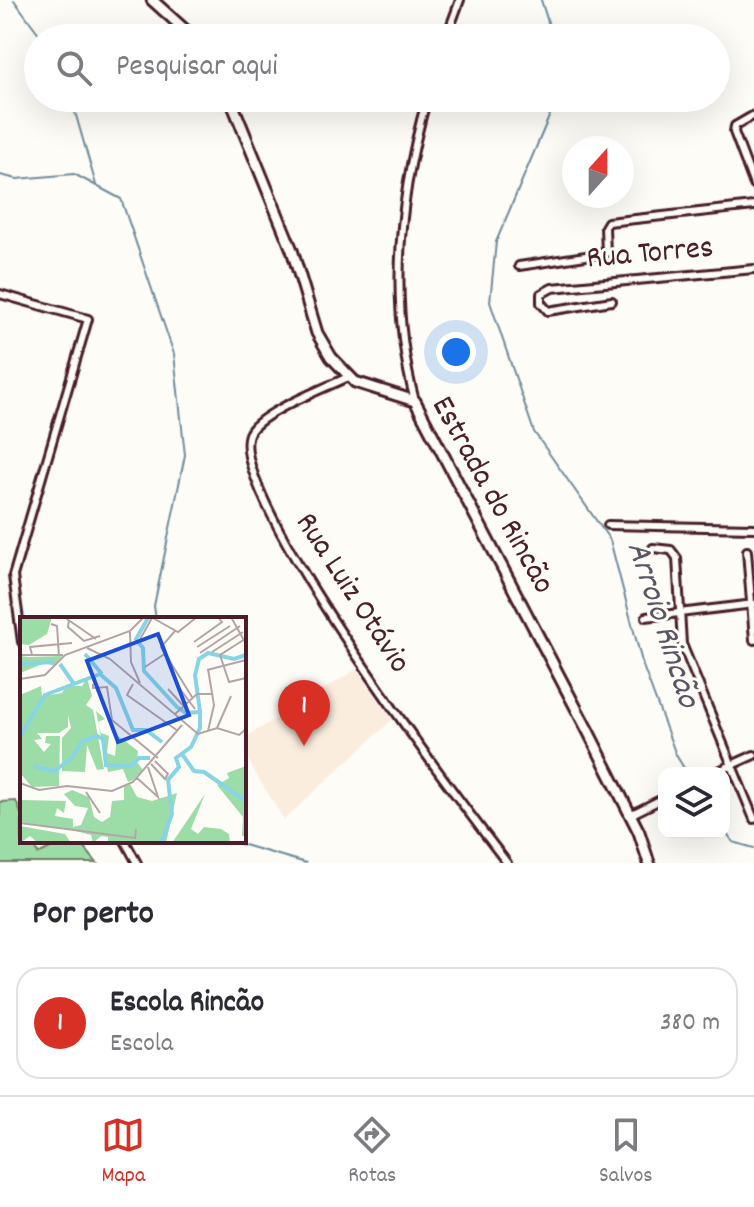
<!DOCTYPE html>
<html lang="pt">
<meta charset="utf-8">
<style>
body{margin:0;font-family:Dekko,sans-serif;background:#f7f7f7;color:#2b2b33}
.controls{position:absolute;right:24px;bottom:24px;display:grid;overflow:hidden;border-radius:16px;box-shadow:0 8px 32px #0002}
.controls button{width:72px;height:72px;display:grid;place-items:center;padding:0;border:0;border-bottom:2px solid #e1e1e2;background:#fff;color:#2b2b33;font:40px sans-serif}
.compass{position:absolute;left:562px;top:136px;width:72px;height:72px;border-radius:50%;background:#fff;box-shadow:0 8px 32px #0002;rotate:21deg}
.you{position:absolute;left:456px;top:352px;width:28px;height:28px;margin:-20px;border:6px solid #fff;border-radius:50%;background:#1a73e8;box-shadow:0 0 0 12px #1a73e833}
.badge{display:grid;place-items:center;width:52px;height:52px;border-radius:50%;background:#d93025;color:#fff;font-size:26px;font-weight:700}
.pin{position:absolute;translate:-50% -66px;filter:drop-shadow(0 2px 4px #0008)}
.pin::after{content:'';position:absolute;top:42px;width:28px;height:24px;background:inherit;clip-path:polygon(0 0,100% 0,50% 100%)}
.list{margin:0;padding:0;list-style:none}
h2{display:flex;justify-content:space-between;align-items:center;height:104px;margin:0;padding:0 32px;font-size:34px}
h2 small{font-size:26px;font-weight:400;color:#7c7c81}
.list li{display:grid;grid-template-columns:52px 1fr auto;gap:24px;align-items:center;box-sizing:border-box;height:112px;margin:0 16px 16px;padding:0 16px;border:2px solid #e1e1e2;border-radius:24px}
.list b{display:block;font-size:30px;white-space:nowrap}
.list p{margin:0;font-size:26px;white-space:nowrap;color:#7c7c81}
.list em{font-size:26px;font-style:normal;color:#7c7c81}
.icon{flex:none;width:44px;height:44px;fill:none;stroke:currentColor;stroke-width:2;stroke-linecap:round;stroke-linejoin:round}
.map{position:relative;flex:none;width:754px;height:863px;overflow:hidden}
.search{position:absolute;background:#fff;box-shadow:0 8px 32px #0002;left:24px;right:24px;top:24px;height:88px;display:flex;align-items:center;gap:20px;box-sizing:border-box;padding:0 28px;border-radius:44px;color:#7c7c81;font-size:30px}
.sheet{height:232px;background:#fff}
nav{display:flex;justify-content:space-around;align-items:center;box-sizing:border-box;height:112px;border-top:2px solid #e1e1e2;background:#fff;font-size:22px;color:#7c7c81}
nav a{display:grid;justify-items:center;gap:4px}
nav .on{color:#d93025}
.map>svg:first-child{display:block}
</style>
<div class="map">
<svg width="754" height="863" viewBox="0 0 754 863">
<rect width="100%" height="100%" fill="#fdfcf7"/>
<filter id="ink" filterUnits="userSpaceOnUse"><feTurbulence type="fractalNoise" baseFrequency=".0125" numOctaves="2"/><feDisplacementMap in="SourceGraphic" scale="16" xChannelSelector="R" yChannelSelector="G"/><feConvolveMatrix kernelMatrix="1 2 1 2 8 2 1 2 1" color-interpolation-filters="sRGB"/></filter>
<g filter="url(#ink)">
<path fill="#faedde" d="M357,669L392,720L284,820L244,754V738Z"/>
<path fill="#9cdda7" stroke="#737e69" stroke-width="2" d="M16,801L22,816V841H33L38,854L64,841H79L97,863H0V802Z"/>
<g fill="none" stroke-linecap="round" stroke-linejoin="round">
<path stroke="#6f8c9b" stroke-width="2" d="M14,0L42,38
M541,0L553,38
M71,98L96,185
M557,98L496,242L490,302L534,432L610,540L643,666L676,755L687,773
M0,175L17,179L74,174L121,199L174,354L185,455L154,606L156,619
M724,829L733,842L754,848
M230,841L306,863"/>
<g stroke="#4a1f2b" stroke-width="12">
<path id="street" d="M446,38L460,0
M754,115L735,126L734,132L754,185
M519,266L606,253L605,227L608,222L754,206
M0,294L88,319L13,576L22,642
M612,301L548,311L541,303V294L552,288L754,269
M348,377C326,388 258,413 249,434C226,495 461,803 507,863
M415,401C388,301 399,196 427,98
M608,525L754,528
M653,548L671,550L677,558L682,644L754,819
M747,551L754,640
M646,617L754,604
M714,773L754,755
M630,815L664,798
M125,841L137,863"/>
</g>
<g stroke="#4a1f2b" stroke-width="15">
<path id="secondary" d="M152,0L194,38
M230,98L292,250L317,333L331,357L355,382L415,401L588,731L639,832L649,863"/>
</g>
<use href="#street" stroke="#fdfcf7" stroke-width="6"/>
<use href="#secondary" stroke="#fdfcf7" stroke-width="9"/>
</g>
</g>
<g text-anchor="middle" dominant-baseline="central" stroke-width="6" stroke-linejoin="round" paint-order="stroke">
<g font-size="32" fill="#4a1f2b" stroke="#fdfcf7">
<text transform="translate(650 255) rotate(-5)">Rua Torres</text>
<text transform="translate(491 496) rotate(61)">Estrada do Rincão</text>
<text transform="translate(351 594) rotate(57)">Rua Luiz Otávio</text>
</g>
<g font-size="34" font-style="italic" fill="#5c5563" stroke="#fdfcf7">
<text transform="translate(661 625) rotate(72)">Arroio Rincão</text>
</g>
</g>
<g transform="translate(20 617)">
<rect width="226" height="226" fill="#fdfcf7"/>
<path d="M0,0H32L27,17L9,28L0,27ZM0,39L9,40L42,39L35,49L25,46L0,56ZM67,61L72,79L66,88L73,93L84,152L77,153L67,128L65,155L42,154V121L51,111L48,98V110L39,116H17L22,122L14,123L24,135L31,127L25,126L26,119H40L39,169L12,170L0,156V78L21,69L22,79L42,76L46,69H62ZM76,94L85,102L78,105L81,116L89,119L87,136L95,139L97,118L118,134L117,145L123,153L113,163L108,165L103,152L88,155ZM226,149V219H222L223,200L197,168L209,161L207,156ZM110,167L117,180L132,184L157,176L146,226H88V220L81,219L73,226L71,218L52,213L0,205L1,183L46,184L44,196L37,191L35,199L53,202V210L61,208L68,191L55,189L44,177L52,173L69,180L74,200L82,205L90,200L92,184L104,183V169ZM185,177L171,212L178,217L184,210L201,212L209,217L210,226H152ZM0,209L45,217L51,226H18L10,219L0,226Z" fill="#9cdda7"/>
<path fill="none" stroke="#87d4e6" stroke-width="4" d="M128,1L116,22L123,31L124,54L157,90L166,96L180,95V111L171,130L156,141L159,150L148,163L152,197L141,226M65,37L82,57M0,47L34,45M40,47L54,67M180,95L175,58L179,42L188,36L214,42L226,38M0,119L25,78L80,57L96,71L113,113H126L142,125M162,137L174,154L184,155L226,184M13,149L34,154L52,141L62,124L77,119L83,122L86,148L111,149L119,141H130"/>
<path fill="none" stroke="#b5a4a5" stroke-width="2" d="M44,0L76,22M131,0L158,15L177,0M211,0L226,27M49,3L48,10L64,24L80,19M31,7L37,9L39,39M155,14L141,30L172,80M110,15L111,45L120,66M225,22L200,38L209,65L226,61M119,24L132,1M174,25L202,5L198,0M177,30L210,9M67,31L90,42L178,117L197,111L219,118L226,112M192,35L223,15M180,36L220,9M0,38H43M12,38L10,30L52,26M125,50L146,36M187,53L226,43M0,62L25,58L45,38L110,14L124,0M73,67V71L87,70L92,103L138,141M113,67L107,78L158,114M157,68L175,92M148,72L169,95M155,97L177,77H192M197,111L211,79M188,114L194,88L188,52M131,147L145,162L148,157L135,144M117,161L138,180L128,150M0,166L19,173L47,169L92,174L113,165L162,108M66,175L80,196M0,206L115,221L116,212"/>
<path fill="#1d4ed8" fill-opacity="0.15" stroke="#1d4ed8" stroke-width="4" d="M138,17L169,98L98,125L67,44Z"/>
<rect width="226" height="226" fill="none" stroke="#4a1f2b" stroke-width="4"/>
</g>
</svg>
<div class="controls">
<button><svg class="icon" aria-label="layers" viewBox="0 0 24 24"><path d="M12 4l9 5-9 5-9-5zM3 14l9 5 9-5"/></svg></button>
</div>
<svg class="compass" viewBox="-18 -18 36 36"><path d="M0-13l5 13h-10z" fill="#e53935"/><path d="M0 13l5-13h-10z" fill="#7c7c81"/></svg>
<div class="you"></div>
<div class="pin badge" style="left:304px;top:746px">1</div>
<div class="search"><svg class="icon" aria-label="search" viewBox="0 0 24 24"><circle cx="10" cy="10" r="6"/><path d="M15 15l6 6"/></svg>Pesquisar aqui</div>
</div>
<section class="sheet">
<h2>Por perto<small></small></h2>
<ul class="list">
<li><span class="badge">1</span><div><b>Escola Rincão</b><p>Escola</p></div><em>380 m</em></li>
</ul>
</section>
<nav>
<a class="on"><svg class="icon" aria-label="map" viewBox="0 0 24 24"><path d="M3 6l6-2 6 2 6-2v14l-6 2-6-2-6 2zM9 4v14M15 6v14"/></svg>Mapa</a>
<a><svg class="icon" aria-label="directions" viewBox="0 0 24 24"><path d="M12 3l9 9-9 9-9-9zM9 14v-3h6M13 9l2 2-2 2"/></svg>Rotas</a>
<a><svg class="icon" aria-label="saved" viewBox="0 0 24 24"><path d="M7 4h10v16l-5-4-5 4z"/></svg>Salvos</a>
</nav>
